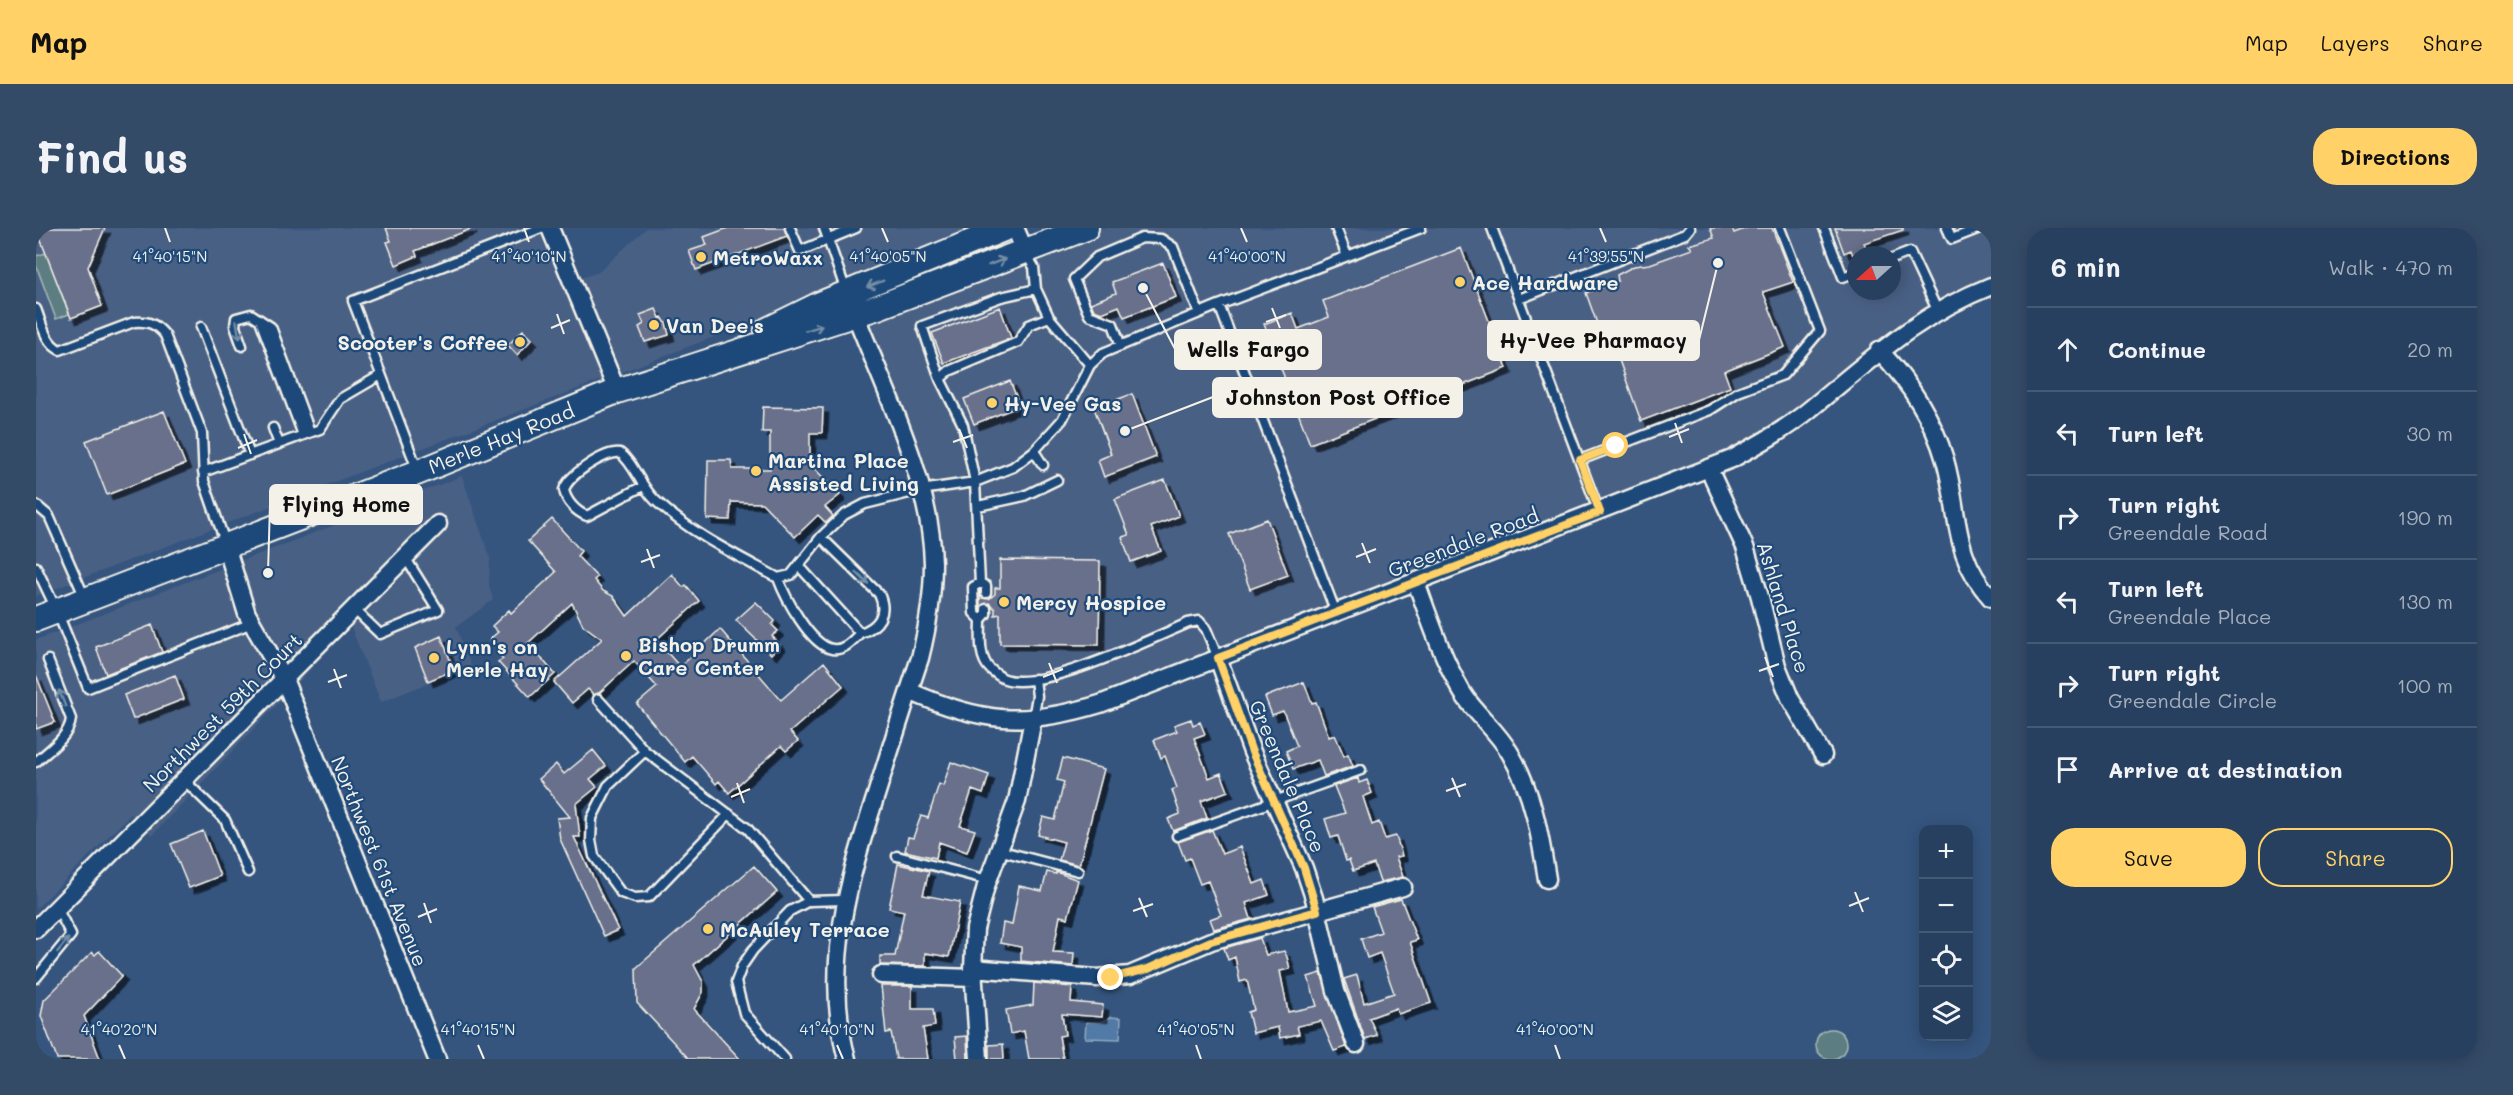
<!DOCTYPE html>
<meta charset="utf-8">
<style>
body{margin:0;font-family:Mali,sans-serif;background:#344b68;color:#f1f3f6}
.controls{position:absolute;right:18px;bottom:18px;display:grid;overflow:hidden;border-radius:12px;box-shadow:0 3px 15px #0003}
.controls button{width:54px;height:54px;display:grid;place-items:center;padding:0;border:0;border-bottom:2px solid #445974;background:#28405f;color:#f1f3f6;font:30px sans-serif}
.compass{position:absolute;left:1811px;top:18px;width:54px;height:54px;border-radius:50%;background:#28405f;box-shadow:0 3px 15px #0003;rotate:249deg}
.stop{position:absolute;width:18px;height:18px;margin:-14px;border:4px solid #ffd166;border-radius:50%;background:#fff}
.stop.end{background:#ffd166;border-color:#fff;box-shadow:0 2px 6px #0008}
.list{margin:0;padding:0;list-style:none}
h2{display:flex;justify-content:space-between;align-items:center;height:78px;margin:0;padding:0 24px;font-size:26px}
h2 small{font-size:20px;font-weight:400;color:#a5afbd}
.list li{display:grid;grid-template-columns:39px 1fr auto;gap:18px;align-items:center;box-sizing:border-box;height:84px;padding:0 24px;border-top:2px solid #445974}
.list b{display:block;font-size:22px;white-space:nowrap}
.list p{margin:0;font-size:20px;white-space:nowrap;color:#a5afbd}
.list em{font-size:20px;font-style:normal;color:#a5afbd}
.actions{display:flex;gap:12px;padding:18px 24px}
.actions a{flex:1;padding:14px 0;border:2px solid #ffd166;border-radius:24px;text-align:center;font-size:21px;color:#ffd166}
.actions .main{background:#ffd166;color:#111}
.icon{flex:none;width:33px;height:33px;fill:none;stroke:currentColor;stroke-width:2;stroke-linecap:round;stroke-linejoin:round}
.map{position:relative;flex:none;width:1955px;height:831px;overflow:hidden;border-radius:24px}
header{display:flex;align-items:center;gap:36px;box-sizing:border-box;height:84px;padding:0 30px;background:#ffd166;color:#111}
header strong{font-size:28px}
nav{display:flex;gap:33px;margin-inline-start:auto;font-size:21px}
.intro{display:flex;align-items:center;justify-content:space-between;box-sizing:border-box;height:144px;padding:0 36px}
h1{margin:0;font-size:42px}
.button{padding:15px 27px;border-radius:24px;background:#ffd166;color:#111;font-size:21px;font-weight:700}
main{display:flex;gap:36px;padding:0 36px}
aside{flex:1;background:#28405f;border-radius:24px;box-shadow:0 3px 15px #0003}
.map>svg:first-child{display:block}
</style>
<header>
<strong>Map</strong>
<nav><a>Map</a><a>Layers</a><a>Share</a></nav>
</header>
<div class="intro"><h1>Find us</h1><a class="button">Directions</a></div>
<main>
<div class="map">
<svg width="1955" height="831" viewBox="0 0 1955 831">
<defs>
<filter id="shadow"><feDropShadow dx="5.5" dy="5.5" stdDeviation="0" flood-color="#0009"/></filter>
</defs>
<rect width="100%" height="100%" fill="#35557f"/>
<filter id="ink" filterUnits="userSpaceOnUse"><feTurbulence type="fractalNoise" baseFrequency=".0167" numOctaves="2"/><feDisplacementMap in="SourceGraphic" scale="12" xChannelSelector="R" yChannelSelector="G"/><feConvolveMatrix kernelMatrix="1 2 1 2 8 2 1 2 1" color-interpolation-filters="sRGB"/></filter>
<g filter="url(#ink)">
<path fill="#486085" fill-rule="evenodd" d="M0,0H514L536,53L563,44L610,0H953L785,68L0,368Z
M1046,0H1955V58L1936,66L1736,209L1300,385L997,491L873,463L884,430L894,303L819,87ZM1820,27H1856V63H1820Z
M426,248L454,330L453,358L457,372L420,399L435,438L345,474L315,399L116,607L95,586L0,681V412Z"/>
<path fill="#5c7e82" stroke="#a8b8b5" stroke-width="1.5" d="M10,25L33,86L20,91L0,37V28Z
M1780 816a15 15 0 1 1 30 0a15 15 0 1 1-30 0Z"/>
<path fill="#517aa6" stroke="#92aac0" stroke-width="1.5" d="M1075,789L1085,790L1084,811L1049,810L1050,794H1065Z"/>
<path fill="#686f8b" stroke="#f4f1e8" stroke-width="1.5" filter="url(#shadow)" d="M0,0H69L52,39L66,78L35,90Z
M350,0H435V1L379,23L381,28L360,37L351,14L355,13Z
M692,0H748L751,8L660,42L653,23L671,17L668,9Z
M1674,0H1696L1698,5L1711,0H1736L1757,54L1727,64L1749,119L1688,143L1694,159L1605,193L1575,110L1567,112L1550,65L1582,53L1581,47L1598,38L1614,36L1656,21L1653,17L1678,10Z
M1799,0H1867V2L1828,15L1831,22L1817,27L1815,22L1808,25Z
M1425,20L1471,140L1274,216L1228,96L1256,85L1262,101L1293,89L1287,73Z
M1127,35L1140,69L1088,89L1083,78L1066,85L1058,82L1055,75L1080,65L1076,54Z
M964,79L975,110L908,135L896,105Z
M620,81L624,90L626,89L630,95L633,107L609,114L603,99L608,96L604,87Z
M487,102L496,111L481,127L472,117Z
M974,153L984,178L938,196L928,171Z
M1096,166L1120,229L1068,249L1062,232L1075,226L1058,180Z
M727,179L787,180L786,205H774V236L804,267L789,279L797,288L790,295L782,287L759,309L726,275L695,274L694,292L671,291L672,232H695L696,241H734V204H726Z
M128,183L149,236L71,267L50,213Z
M1129,252L1143,288L1115,299L1125,323L1095,334L1086,309L1093,307L1079,271Z
M516,291L545,323L541,328L561,349L558,352L567,363L577,368L591,388L636,346L647,359L650,357L663,373L620,412L644,439L684,401L745,472L788,434L807,458L754,504L762,513L750,523L745,518L693,565L683,553L680,556L656,528L649,534L601,476L621,459L598,433L563,465L558,467L552,461L536,475L518,454L566,411L547,397L536,375L492,415L519,446L494,469L462,434L467,431L461,424L464,421L454,411L462,404L456,398L473,382L475,385L520,344L492,313Z
M1231,291L1252,347L1214,361L1193,306Z
M964,332L1064,333L1063,417L964,416V386L959,387V381L953,375L944,379V365L946,370L953,371L959,366V360H964Z
M720,374L739,393L736,397L742,403L736,408L744,417L735,426L700,392Z
M116,397L126,424L70,446L60,419Z
M405,408L418,442L392,453L379,420Z
M0,447L19,494L0,501Z
M139,447L148,471L97,491L88,467Z
M1268,454L1276,475L1280,474L1293,509L1299,507L1308,528L1312,526L1317,538L1288,548L1282,532L1257,541L1250,523L1261,518L1247,483L1236,487L1229,469Z
M1155,491L1157,497L1164,494L1169,506L1158,510L1173,550L1185,545L1192,563L1165,573L1171,590L1137,603L1132,591L1144,586L1136,562L1141,560L1129,528L1125,530L1118,512L1141,503L1138,497Z
M557,522L570,538L554,551L561,559L540,576L544,609H538L582,702L568,708L524,611L521,590L534,589L503,551L520,536L528,546Z
M1027,530L1068,541L1043,637L1023,632L1028,614L1002,607L1007,589L1019,592L1028,554L1021,552Z
M915,534L953,547L947,566L936,562L924,598L939,602L931,624L903,614L900,630L869,623L872,609L877,610L885,588L892,590L903,556L907,558Z
M1322,550L1323,555L1331,552L1336,565L1327,569L1336,597L1343,594L1349,611L1360,608L1366,628L1360,629L1367,649L1344,654L1338,636L1317,643L1313,632L1310,633L1302,608L1295,610L1289,591L1309,585L1298,558Z
M1176,602L1186,626L1204,619L1218,656L1228,652L1233,667L1210,675L1215,691L1178,701L1174,691L1185,687L1172,653L1164,656L1154,630L1149,632L1142,614Z
M167,603L184,648L153,660L135,616Z
M862,636L893,643L887,667L924,674L913,729L889,725V738L844,737V728H859L868,683L853,680Z
M718,638L741,664L658,737L667,754V764L658,781L704,831H653L601,775L600,740Z
M1011,644L1020,646V644L1042,652L1032,690L1024,688L1017,724L1038,725L1037,738L985,733V719L964,715L967,695L976,697L983,658L1006,663Z
M1365,671L1381,712L1374,714L1395,775L1362,786L1360,780L1333,790L1341,807L1329,811L1308,751L1321,747L1328,775L1358,765L1344,725L1331,730L1325,711L1345,704L1336,679Z
M1224,710L1230,727L1248,723L1251,729L1254,741L1244,743L1252,784L1281,778L1272,749L1285,745L1310,819L1298,823L1285,793L1261,798L1263,806L1244,810L1242,799L1217,805L1212,784L1218,782L1211,752L1204,754L1199,729L1192,732L1188,720Z
M63,723L86,748L48,788L64,831H21L5,788L8,772L56,724L59,727Z
M998,755L1036,759L1035,774L1067,777L1066,789L1026,786L1029,807L1023,808L1027,831H993L988,803L974,806L970,782L997,777Z
M845,758H876V781H897L899,798L887,800L892,831H860L855,804L850,805Z
M931,808L932,831H921L919,809Z
M967,816L968,831H953V817Z"/>
<g fill="none" stroke-linecap="round" stroke-linejoin="round">
<g stroke="#f4f1e8" stroke-width="13">
<path id="service" d="M754,0L764,23L820,0
M788,0L810,63
M1300,0L1311,28
M1456,0L1563,284
M1788,0L1807,49L1820,44
M1911,0L1916,11L1944,0
M1856,31L1874,24L1902,84
M1000,61L1013,89
M1483,71L1649,6L1654,0
M1183,77L1300,385
M0,81C6,96 9,115 24,122L98,94C112,93 119,95 129,107L166,205L168,253L190,317
M224,92L267,207
M165,99L214,227
M206,118L199,98L200,90L215,86L235,99L274,204
M1085,118L1077,96L1053,87L1038,51L1061,29L1106,10L1125,11L1137,19L1163,85
M1054,137L1013,89L993,97L982,114L913,143L904,151L927,197L939,254L944,355L937,359L938,385L945,392C945,407 942,429 954,441C958,444 965,450 969,451C1005,464 1115,411 1152,395L1163,393L1170,401L1182,430
M904,151L886,98L965,69L1000,61L998,39L990,26
M237,200L243,216
M998,223L1007,237
M1544,232L1674,182L1702,164L1747,147L1784,103L1744,0
M382,243L317,73L505,0
M167,244L284,201L304,171L345,147
M605,259L551,288C540,284 530,273 528,262C532,247 569,223 584,225C598,235 604,258 620,273C656,306 700,327 742,350L755,347L785,309L808,287L829,276L885,262L939,254L977,239L998,223L1026,192L1054,137L1067,125L1183,77L1385,0
M0,277L13,288L49,370
M942,278L988,268L1021,252
M763,338L824,405C843,399 852,385 843,366L785,309
M0,339L21,383L52,460L216,395
M742,350C749,369 774,417 796,421C808,423 816,413 824,405
M944,355L950,358V365
M318,381L344,406L402,382L369,329
M945,392L950,386V381
M562,471L609,523
M997,491L1001,468L999,451
M0,534C13,522 33,509 35,491L12,432
M148,552L189,592L212,644
M693,586L613,669L599,670L585,665L558,628L555,612L556,590L572,558L609,523L711,600L773,673
M1141,608L1325,542
M962,622L1042,643
M861,628L952,652
M0,750L35,707L21,680
M749,831L708,785L700,754L706,738L717,722L754,683L773,673L809,672"/>
</g>
<g stroke="#f4f1e8" stroke-width="21">
<path id="minor" d="M514,0L581,163
M979,0L989,23
M1843,122C1873,154 1897,190 1909,232C1924,284 1915,326 1955,370
M1673,241L1709,319L1724,369L1741,438L1754,470L1787,527
M190,318L211,386L248,451L401,831
M1380,354C1394,392 1406,429 1426,464C1439,486 1461,502 1474,525C1497,564 1504,607 1511,651
M1182,430L1216,524L1268,640L1278,670L1300,763L1320,816
M873,463C945,495 988,499 1064,476L1696,231C1723,216 1750,201 1773,182C1833,133 1881,87 1955,58
M0,701L402,296
M937,740L1061,750L1094,747L1175,713L1367,659
M845,747L938,750
M811,831C786,739 813,651 841,564C855,519 869,474 884,430C892,398 897,367 897,335C895,250 846,157 816,78
M943,831L937,740L939,701L950,658L981,573L997,491"/>
</g>
<g stroke="#f4f1e8" stroke-width="28">
<path id="secondary" d="M731,102L784,76L970,0
M0,391L383,244L581,163L842,79L1050,0"/>
</g>
<use href="#service" stroke="#1f4a7a" stroke-width="8"/>
<use href="#minor" stroke="#1f4a7a" stroke-width="16"/>
<use href="#secondary" stroke="#1f4a7a" stroke-width="24"/>
</g>
<defs><path id="oneway-shaft" d="M-6 0H5M1.5-3L5.5 0L1.5 3" fill="none" stroke-width="1.6" stroke-linecap="round" stroke-linejoin="round" transform="scale(1.5)"/></defs>
<g stroke="#748da6">
<use href="#oneway-shaft" transform="translate(961 34) rotate(-21)"/>
<use href="#oneway-shaft" transform="translate(839 56) rotate(158)"/>
<use href="#oneway-shaft" transform="translate(778 100) rotate(-17)"/>
<use href="#oneway-shaft" transform="translate(202 102) rotate(80)"/>
<use href="#oneway-shaft" transform="translate(826 350) rotate(44)"/>
<use href="#oneway-shaft" transform="translate(26 470) rotate(-112)"/>
<use href="#oneway-shaft" transform="translate(27 717) rotate(-51)"/>
</g>
</g>
<g fill="none" stroke-linecap="round" stroke-linejoin="round" filter="url(#ink)">
<path stroke="#ffd166" stroke-width="8" d="M1075,750L1112,741L1175,713L1281,683L1268,640L1216,524L1182,430L1564,284L1544,232L1580,218"/>
</g>
<path fill="none" stroke="#f4f1e8" stroke-width="2" d="M129,0L134,14M488,0L493,14M846,0L852,14M1205,0L1211,14M1564,0L1570,14M1236,80L1244,100M521,86L528,106M1230,94L1250,87M515,100L534,92M1639,195L1646,215M923,201L931,220M208,206L215,226M1633,209L1653,201M917,214L937,207M202,220L221,212M1326,315L1334,335M611,321L618,340M1320,329L1340,321M605,334L624,327M1729,429L1737,449M1013,435L1021,455M298,441L305,460M1723,443L1743,436M1007,449L1027,441M292,454L311,447M1416,550L1424,569M701,555L708,575M1410,563L1430,556M695,569L714,561M1819,664L1827,684M1103,670L1111,689M388,675L395,695M1813,678L1833,670M1097,683L1117,676M382,689L401,681M83,817L89,831M442,817L448,831M801,817L807,831M1160,817L1165,831M1519,817L1524,831"/>
<g fill="#ffd166" stroke="#1f4a7a" stroke-width="2">
<circle cx="665" cy="29" r="6"/>
<circle cx="1424" cy="54" r="6"/>
<circle cx="618" cy="97" r="6"/>
<circle cx="484" cy="114" r="6"/>
<circle cx="956" cy="175" r="6"/>
<circle cx="720" cy="243" r="6"/>
<circle cx="968" cy="374" r="6"/>
<circle cx="590" cy="428" r="6"/>
<circle cx="398" cy="430" r="6"/>
<circle cx="672" cy="701" r="6"/>
</g>
<g text-anchor="middle" dominant-baseline="central" stroke-width="4.5" stroke-linejoin="round" paint-order="stroke">
<g font-size="20" font-weight="bold" fill="#f4f1e8" stroke="#1f4a7a" text-anchor="start">
<text x="677" y="29">MetroWaxx</text>
<text x="1436" y="54">Ace Hardware</text>
<text x="630" y="97">Van Dee's</text>
<text x="472" y="114" text-anchor="end">Scooter's Coffee</text>
<text x="968" y="175">Hy-Vee Gas</text>
<text x="732" y="232">Martina Place<tspan x="732" dy="23">Assisted Living</tspan></text>
<text x="980" y="374">Mercy Hospice</text>
<text x="602" y="416">Bishop Drumm<tspan x="602" dy="23">Care Center</tspan></text>
<text x="410" y="418">Lynn's on<tspan x="410" dy="23">Merle Hay</tspan></text>
<text x="684" y="701">McAuley Terrace</text>
</g>
<g font-size="20" fill="#f4f1e8" stroke="#1f4a7a">
<text transform="translate(465 210) rotate(-22)">Merle Hay Road</text>
<text transform="translate(1427 314) rotate(-21)">Greendale Road</text>
<text transform="translate(1748 379) rotate(73)">Ashland Place</text>
<text transform="translate(186 484) rotate(-45)">Northwest 59th Court</text>
<text transform="translate(1252 548) rotate(67)">Greendale Place</text>
<text transform="translate(344 633) rotate(68)">Northwest 61st Avenue</text>
</g>
</g>
<g font-size="15" text-anchor="middle" fill="#f4f1e8" stroke="#1f4a7a" stroke-width="4.5" stroke-linejoin="round" paint-order="stroke">
<text x="852" y="34">41°40'05"N</text>
<text x="134" y="34">41°40'15"N</text>
<text x="493" y="34">41°40'10"N</text>
<text x="1211" y="34">41°40'00"N</text>
<text x="1570" y="34">41°39'55"N</text>
<text x="83" y="807">41°40'20"N</text>
<text x="442" y="807">41°40'15"N</text>
<text x="801" y="807">41°40'10"N</text>
<text x="1160" y="807">41°40'05"N</text>
<text x="1519" y="807">41°40'00"N</text>
</g>
<path fill="none" stroke="#f4f1e8" stroke-width="2" d="M1682 35L1663 112M1107 60L1139 121M1089 203L1177 169M232 345L234 276"/>
<g fill="#f4f1e8" stroke="#1f4a7a" stroke-width="2">
<circle cx="1682" cy="35" r="6"/>
<circle cx="1107" cy="60" r="6"/>
<circle cx="1089" cy="203" r="6"/>
<circle cx="232" cy="345" r="6"/>
</g>
<g fill="#f4f1e8" stroke="#f4f1e8" stroke-width="2">
<rect x="1452" y="93" width="211" height="39" rx="6"/>
<rect x="1139" y="102" width="146" height="39" rx="6"/>
<rect x="1177" y="150" width="249" height="39" rx="6"/>
<rect x="234" y="257" width="152" height="39" rx="6"/>
</g>
<g font-size="21" text-anchor="middle" font-weight="bold" fill="#111">
<text x="1557" y="120">Hy-Vee Pharmacy</text>
<text x="1212" y="129">Wells Fargo</text>
<text x="1302" y="177">Johnston Post Office</text>
<text x="310" y="284">Flying Home</text>
</g>
</svg>
<div class="controls">
<button>+</button>
<button>−</button>
<button><svg class="icon" aria-label="locate" viewBox="0 0 24 24"><circle cx="12" cy="12" r="6"/><path d="M12 2v4M12 18v4M2 12h4M18 12h4"/></svg></button>
<button><svg class="icon" aria-label="layers" viewBox="0 0 24 24"><path d="M12 4l9 5-9 5-9-5zM3 14l9 5 9-5"/></svg></button>
</div>
<svg class="compass" viewBox="-18 -18 36 36"><path d="M0-13l5 13h-10z" fill="#e53935"/><path d="M0 13l5-13h-10z" fill="#a5afbd"/></svg>
<div class="stop" style="left:1580px;top:218px"></div>
<div class="stop end" style="left:1075px;top:750px"></div>
</div>
<aside>
<h2>6 min<small>Walk · 470 m</small></h2>
<ul class="list">
<li><svg class="icon" aria-label="ahead" viewBox="0 0 24 24"><path d="M12 20V5M6 11l6-6 6 6"/></svg><div><b>Continue</b></div><em>20 m</em></li>
<li><svg class="icon" aria-label="left" viewBox="0 0 24 24"><path d="M17 20v-9H6M10 6l-5 5 5 5"/></svg><div><b>Turn left</b></div><em>30 m</em></li>
<li><svg class="icon" aria-label="right" viewBox="0 0 24 24"><path d="M7 20v-9h11M14 6l5 5-5 5"/></svg><div><b>Turn right</b><p>Greendale Road</p></div><em>190 m</em></li>
<li><svg class="icon" aria-label="left" viewBox="0 0 24 24"><path d="M17 20v-9H6M10 6l-5 5 5 5"/></svg><div><b>Turn left</b><p>Greendale Place</p></div><em>130 m</em></li>
<li><svg class="icon" aria-label="right" viewBox="0 0 24 24"><path d="M7 20v-9h11M14 6l5 5-5 5"/></svg><div><b>Turn right</b><p>Greendale Circle</p></div><em>100 m</em></li>
<li><svg class="icon" aria-label="arrive" viewBox="0 0 24 24"><path d="M6 21V4h12l-3 4 3 4H6"/></svg><div><b>Arrive at destination</b></div></li>
</ul>
<div class="actions"><a class="main">Save</a><a>Share</a></div>
</aside>
</main>
